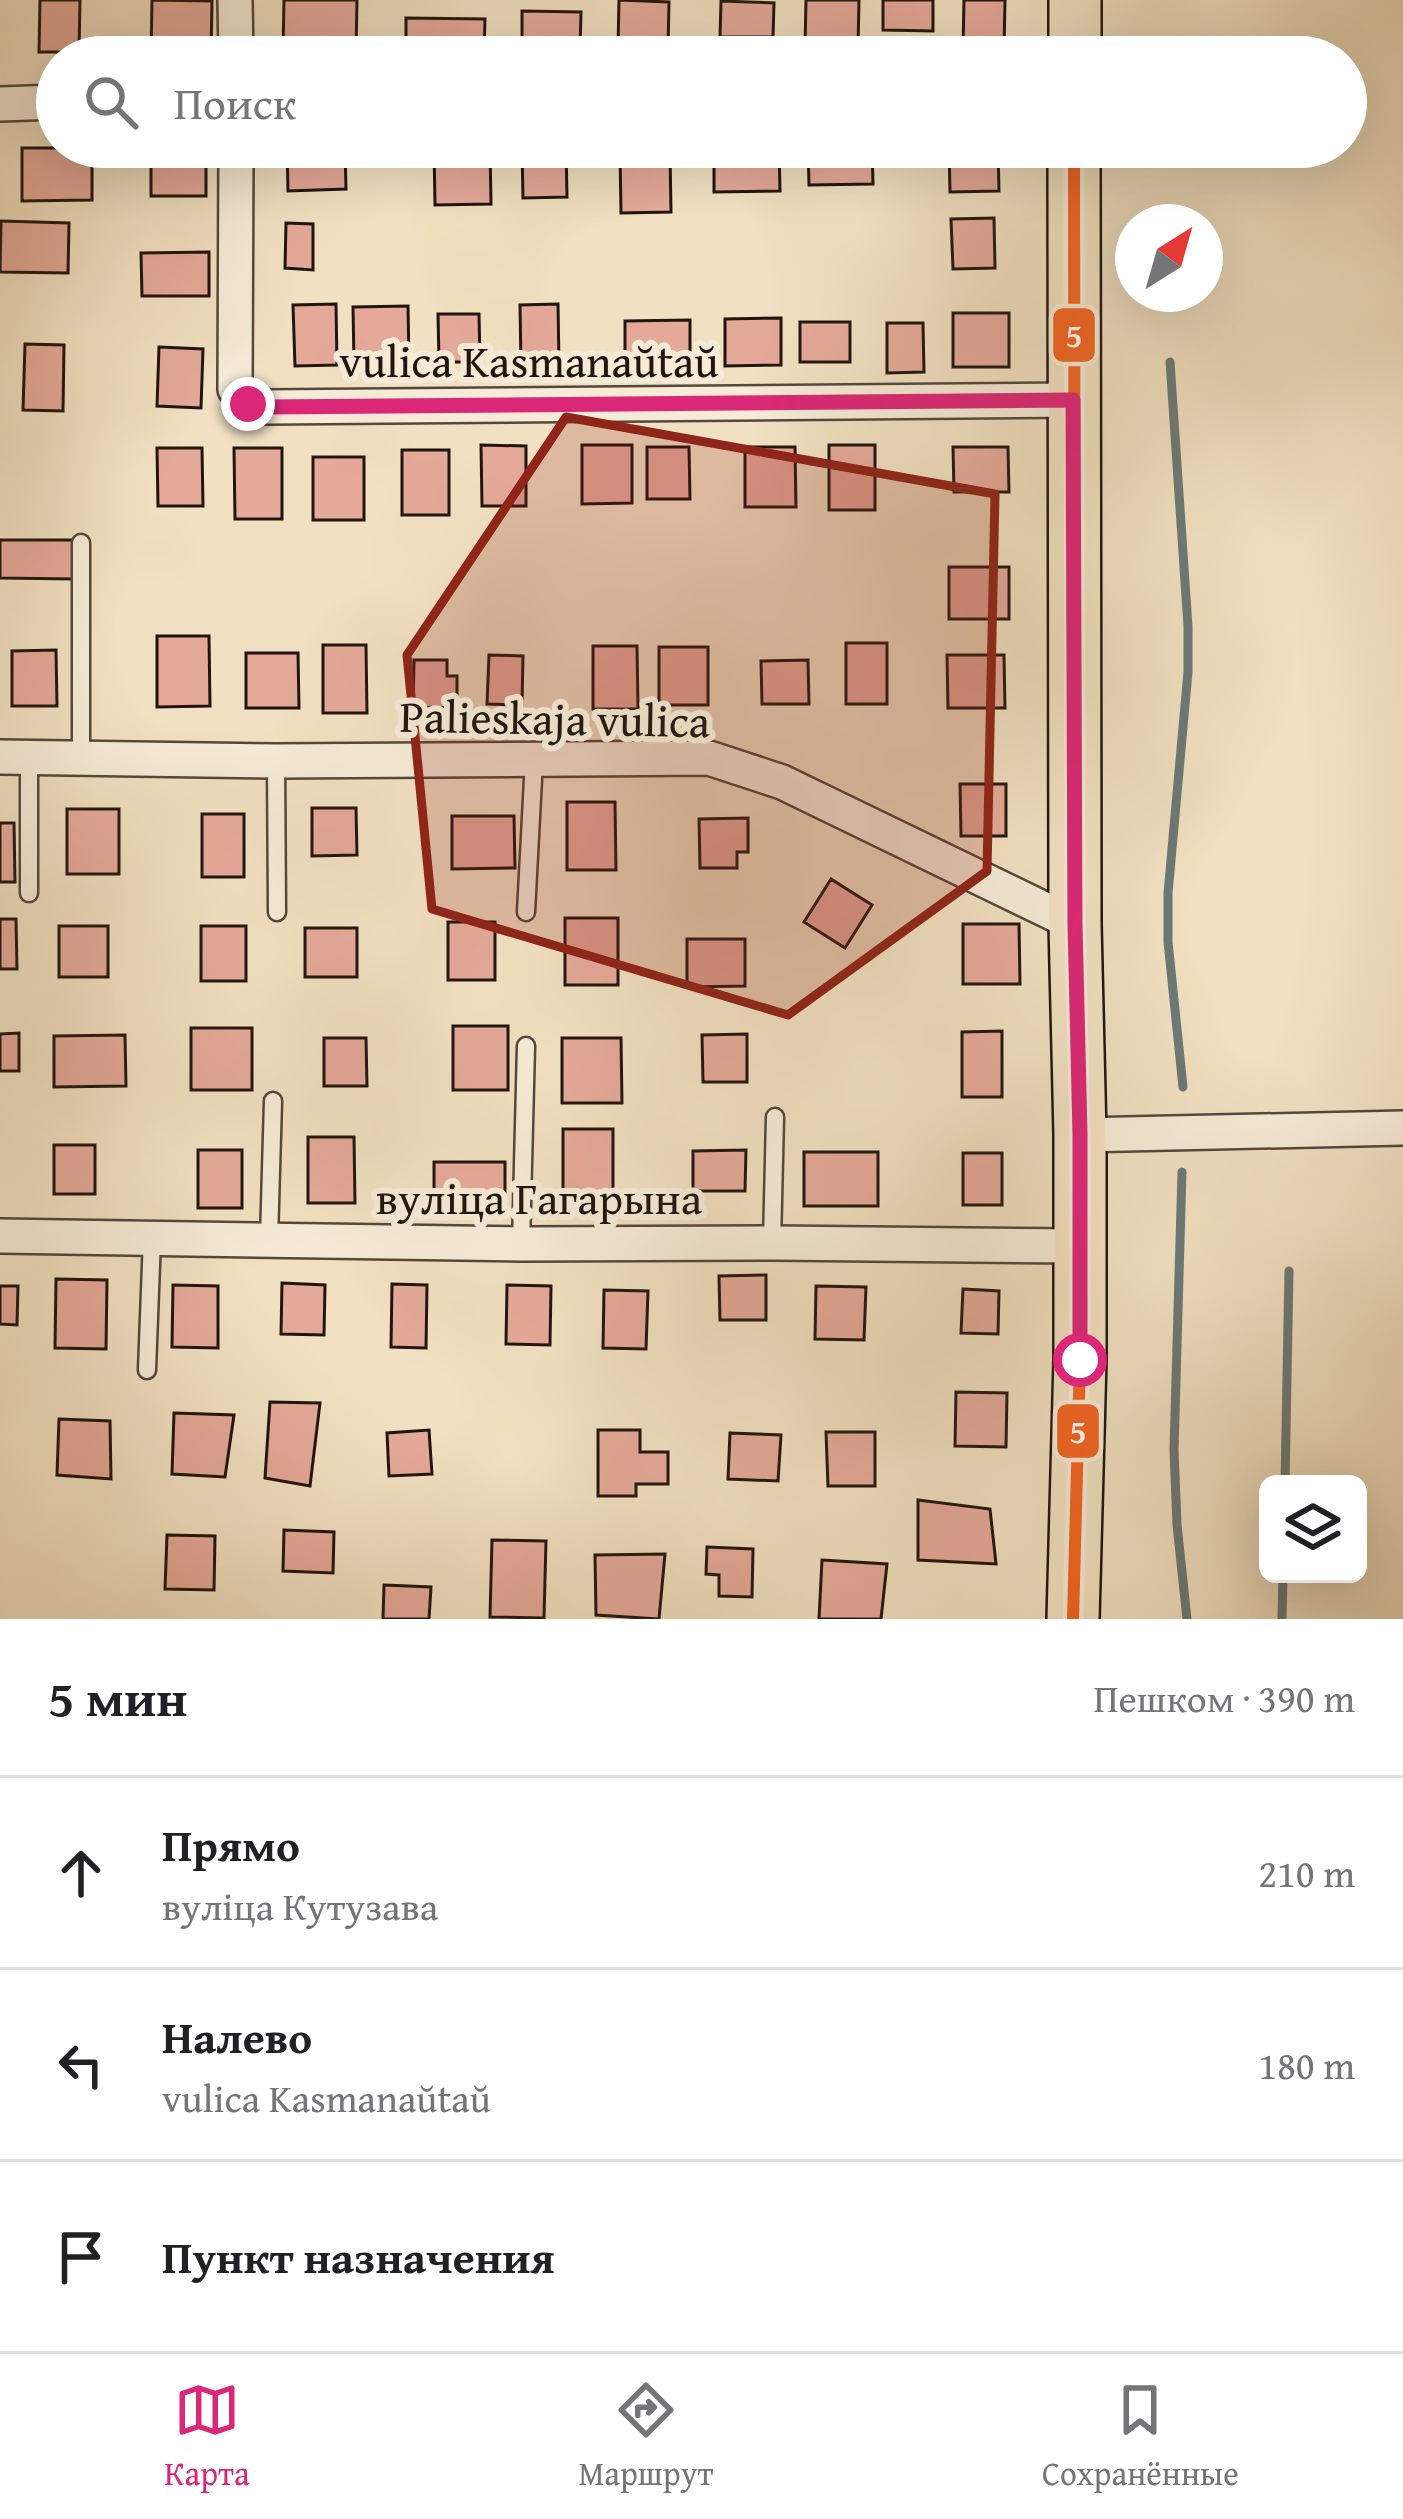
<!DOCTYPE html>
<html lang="ru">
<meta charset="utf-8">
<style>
body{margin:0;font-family:"Gentium Book Plus",serif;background:#f2f2f2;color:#202124}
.controls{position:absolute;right:36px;bottom:36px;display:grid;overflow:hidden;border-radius:18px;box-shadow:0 12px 48px #0002}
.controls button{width:108px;height:108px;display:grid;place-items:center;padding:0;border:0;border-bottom:3px solid #e0e0e0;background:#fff;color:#202124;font:60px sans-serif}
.compass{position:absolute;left:1115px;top:204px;width:108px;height:108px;border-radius:50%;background:#fff;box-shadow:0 12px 48px #0002;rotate:37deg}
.stop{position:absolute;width:36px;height:36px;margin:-27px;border:9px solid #db2777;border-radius:50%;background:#fff}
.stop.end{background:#db2777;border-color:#fff;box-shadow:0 3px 12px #0008}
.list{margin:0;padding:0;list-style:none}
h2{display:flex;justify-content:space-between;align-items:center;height:156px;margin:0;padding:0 48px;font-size:51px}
h2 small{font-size:39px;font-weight:400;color:#757577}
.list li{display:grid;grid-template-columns:78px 1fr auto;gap:36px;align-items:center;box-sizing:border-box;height:192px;padding:0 48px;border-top:3px solid #e0e0e0}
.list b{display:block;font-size:45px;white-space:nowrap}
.list p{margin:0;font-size:39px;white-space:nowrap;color:#757577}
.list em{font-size:39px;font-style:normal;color:#757577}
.icon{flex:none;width:66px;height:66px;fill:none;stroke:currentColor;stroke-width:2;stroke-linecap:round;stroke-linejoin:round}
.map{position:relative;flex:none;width:1403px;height:1619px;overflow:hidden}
.search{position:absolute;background:#fff;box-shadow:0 12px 48px #0002;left:36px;right:36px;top:36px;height:132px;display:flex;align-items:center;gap:30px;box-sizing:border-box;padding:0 42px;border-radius:66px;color:#757577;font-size:45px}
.sheet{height:732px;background:#fff}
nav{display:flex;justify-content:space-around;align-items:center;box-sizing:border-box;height:168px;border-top:3px solid #e0e0e0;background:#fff;font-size:33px;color:#757577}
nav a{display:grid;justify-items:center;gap:6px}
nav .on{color:#db2777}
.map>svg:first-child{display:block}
</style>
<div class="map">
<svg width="1403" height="1619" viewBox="0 0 1403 1619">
<rect width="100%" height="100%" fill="#f1e0c1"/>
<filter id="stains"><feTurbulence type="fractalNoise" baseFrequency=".00167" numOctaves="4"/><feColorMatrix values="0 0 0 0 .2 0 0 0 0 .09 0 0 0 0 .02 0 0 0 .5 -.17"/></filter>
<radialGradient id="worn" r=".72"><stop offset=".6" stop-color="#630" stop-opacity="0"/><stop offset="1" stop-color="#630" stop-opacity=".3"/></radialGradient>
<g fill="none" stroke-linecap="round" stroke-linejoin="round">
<path stroke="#6c7977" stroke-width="9" d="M1170,362L1188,626V672L1168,893V942L1183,1087
M1182,1172L1174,1450L1177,1525L1187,1619
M1285,1484L1289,1271
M1282,1619L1283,1574"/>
</g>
<path fill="#e5a999" stroke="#20160f" stroke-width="3" d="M40,0H80L79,52H39Z
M152,0L212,1L211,57L151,56Z
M284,0H357L356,52L283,51Z
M619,0L669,2L668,49L618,47Z
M806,0H859L858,48L805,47Z
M883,0H933V31L883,30Z
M964,0H1005L1004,49L963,48Z
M721,1L774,3L773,37H720Z
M522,11L581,12L580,50L522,49Z
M406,18L485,19L484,54L406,52Z
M151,147H206V196H151Z
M287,147H345L346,189L288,191Z
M434,147H490L491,204L435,205Z
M566,147L567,197L523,198L522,148Z
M714,147H779L780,191L714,192Z
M808,147H872L873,184L809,185Z
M949,147H998L999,191L950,192Z
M22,148H92V200L22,201Z
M620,153H670L671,212L621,213Z
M994,218L995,268L953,269L951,219Z
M1,221L69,223L68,273L0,272Z
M286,223L313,224V270L285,268Z
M209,252V296H142L141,253Z
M336,304L337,365L295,366L293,305Z
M558,304L559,365L521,366L520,305Z
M408,306L409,360L354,362L353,307Z
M953,313H1009V367H953Z
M438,314H479L480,362H439Z
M781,318V365L725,366V319Z
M690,320V369L625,370V321Z
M800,322H850V362H800Z
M887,323H923L924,372L887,373Z
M25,344L64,345L63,411L23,410Z
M159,347L203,349L201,408L157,406Z
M481,445L526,446V506H482Z
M582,445H632V503L582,504Z
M829,445H875V510H829Z
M647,447H689L690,499H647Z
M745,447H795L796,507H745Z
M953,447H1008L1009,492H954Z
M157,448H202L203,506H158Z
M234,448H282V519H235Z
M402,450H449V515H402Z
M313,457H364V520H313Z
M0,540H74V579L0,578Z
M949,567H1009V619H949Z
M157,636H209L210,706L157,707Z
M846,643H887V704H846Z
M323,645H366L367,713H323Z
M593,646H637L638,709H593Z
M659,647H708V705H659Z
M56,650L57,706H12V651Z
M246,653H298L299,708H246Z
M489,655L523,656L522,705L487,704Z
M947,655H1004L1005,708H948Z
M414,660H447V676H457V708L413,707Z
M808,660L809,704H762L761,661Z
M960,784H1006V836H961Z
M567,802H615L616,870H567Z
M312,808H356L357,855L312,856Z
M67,809H119V874H67Z
M202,814H244V877H202Z
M452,816H514L515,868L452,869Z
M748,818V852H737V868H700L699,819Z
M0,823H14L15,882H0Z
M831,879L872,905L845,948L804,922Z
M565,918H618V985H565Z
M0,919H16L17,969H0Z
M448,922H495V980H448Z
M963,924H1019L1020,984H963Z
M59,926H108V977H59Z
M201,926H246V981H201Z
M305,928H357V977H305Z
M687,939H745V986L687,987Z
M453,1026H508V1090H453Z
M191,1028H252V1090H191Z
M1002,1031V1097H962V1032Z
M19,1033V1071H0V1034Z
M747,1034V1082H703L702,1035Z
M125,1035L126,1086L54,1087V1036Z
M324,1038H366L367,1086H324Z
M562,1038H621L622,1103H562Z
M563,1129H613V1196H563Z
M308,1137H354L355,1203H308Z
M54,1145H95V1194H54Z
M198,1150H242V1208H198Z
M746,1150L745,1191H693V1151Z
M804,1152H878V1206H804Z
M963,1153H1002V1205H963Z
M434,1162H505V1202H434Z
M766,1275V1320H720L719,1276Z
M56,1279L107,1280L106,1349L55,1348Z
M282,1283L325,1285L324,1335L281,1334Z
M392,1284L427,1285L426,1348L391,1347Z
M173,1285L218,1286V1348L172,1347Z
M507,1285L551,1286L550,1345L506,1344Z
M0,1286H18L17,1325L0,1324Z
M816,1286L866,1287L864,1340L815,1339Z
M963,1289L999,1291L998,1334L961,1333Z
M604,1290L648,1291L646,1349L603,1348Z
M956,1392L1007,1393L1006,1447L955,1446Z
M270,1402L320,1403L310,1486L265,1478Z
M174,1413L234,1415L225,1477L172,1474Z
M59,1419L110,1421L111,1479L57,1475Z
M429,1430L432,1474L389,1476L387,1433Z
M598,1430H640V1452H668V1484H636V1496H598Z
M826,1432H875V1486H828Z
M730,1433L781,1435L778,1481L728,1479Z
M918,1500L990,1509L996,1564L918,1560Z
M284,1530L334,1532L333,1573L283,1571Z
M167,1535L215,1536L214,1590L165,1589Z
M492,1540L546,1541L544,1618L490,1617Z
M707,1547L753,1549L752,1597L719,1596V1575L706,1574Z
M665,1554L659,1619L596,1615L595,1555Z
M822,1560L887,1564L881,1619H819Z
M384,1585L431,1587L429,1619H383Z"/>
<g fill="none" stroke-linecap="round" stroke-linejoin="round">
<g stroke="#54483c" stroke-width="21">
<path id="service" d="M29,757V893
M81,759V543
M276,761L277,912
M526,912L534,760
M269,1239L273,1101
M772,1243L775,1117
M521,1244L526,1046
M147,1370L152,1238"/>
</g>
<g stroke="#54483c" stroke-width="38">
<path id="minor" d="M235,0L236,57
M0,104L57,102
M236,147L235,389L248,404L266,407L1073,400
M0,757L276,761L709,758L782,782L1075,924
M1080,1135L1403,1128
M0,1236L521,1244L772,1243L1078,1246"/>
</g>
<g stroke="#20160f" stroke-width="56">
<path id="primary" d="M1075,57V0
M1073,1619L1080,1360V1135L1075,924L1074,147"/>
</g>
<use href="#service" stroke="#f6ebd7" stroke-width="16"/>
<use href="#minor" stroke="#f6ebd7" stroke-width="33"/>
<use href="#primary" stroke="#f1e0c1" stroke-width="51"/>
<g stroke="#f6ebd7" stroke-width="21">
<path id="bus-1" d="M1073,1619L1080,1360V1135L1075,924L1074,147"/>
</g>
<use href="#bus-1" stroke="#f26522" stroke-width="12"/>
</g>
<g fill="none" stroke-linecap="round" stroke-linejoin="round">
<path stroke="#db2777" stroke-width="15" d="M248,404L266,407L1073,400L1075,924L1080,1135V1360"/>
</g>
<path fill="#8f2418" fill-opacity="0.2" stroke="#8f2418" stroke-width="9" stroke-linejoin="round" d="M566,417L995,494L987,871L788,1015L432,909L407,655Z"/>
<g text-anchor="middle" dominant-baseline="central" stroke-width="12" stroke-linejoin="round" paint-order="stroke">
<g font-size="45" fill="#20160f" stroke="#f6ebd7">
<text x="529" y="360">vulica Kasmanaŭtaŭ</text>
<text transform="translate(555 718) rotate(1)">Palieskaja vulica</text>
<text x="539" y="1197">вуліца Гагарына</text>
</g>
</g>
<g stroke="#f6ebd7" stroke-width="4.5">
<rect x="1051" y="306" width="46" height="58" rx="12" fill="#f26522"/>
<rect x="1055" y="1402" width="46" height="58" rx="12" fill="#f26522"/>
</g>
<g font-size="33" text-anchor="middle" font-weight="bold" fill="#fff">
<text x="1074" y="347">5</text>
<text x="1078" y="1443">5</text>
</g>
<rect width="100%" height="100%" filter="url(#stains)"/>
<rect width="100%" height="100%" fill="url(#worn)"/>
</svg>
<div class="controls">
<button><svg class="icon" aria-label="layers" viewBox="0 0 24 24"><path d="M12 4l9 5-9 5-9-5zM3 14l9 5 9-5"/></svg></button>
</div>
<svg class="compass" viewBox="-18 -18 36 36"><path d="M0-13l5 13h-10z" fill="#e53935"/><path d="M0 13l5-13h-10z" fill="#757577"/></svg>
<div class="stop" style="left:1080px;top:1360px"></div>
<div class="stop end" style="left:248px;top:404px"></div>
<div class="search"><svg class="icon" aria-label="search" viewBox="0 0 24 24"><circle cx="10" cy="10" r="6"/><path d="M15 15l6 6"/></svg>Поиск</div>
</div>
<section class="sheet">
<h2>5 мин<small>Пешком · 390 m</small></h2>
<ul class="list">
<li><svg class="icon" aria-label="ahead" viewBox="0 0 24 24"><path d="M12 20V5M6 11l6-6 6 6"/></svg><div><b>Прямо</b><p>вуліца Кутузава</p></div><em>210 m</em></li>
<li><svg class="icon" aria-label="left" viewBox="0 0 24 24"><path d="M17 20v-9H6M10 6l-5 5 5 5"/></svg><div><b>Налево</b><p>vulica Kasmanaŭtaŭ</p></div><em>180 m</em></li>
<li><svg class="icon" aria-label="arrive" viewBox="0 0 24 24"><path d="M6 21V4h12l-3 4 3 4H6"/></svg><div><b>Пункт назначения</b></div></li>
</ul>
</section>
<nav>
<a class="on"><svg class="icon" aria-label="map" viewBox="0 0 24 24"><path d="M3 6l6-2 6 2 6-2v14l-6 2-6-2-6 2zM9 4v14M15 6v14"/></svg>Карта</a>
<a><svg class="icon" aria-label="directions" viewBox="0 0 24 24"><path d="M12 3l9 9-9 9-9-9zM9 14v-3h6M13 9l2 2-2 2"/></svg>Маршрут</a>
<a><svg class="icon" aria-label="saved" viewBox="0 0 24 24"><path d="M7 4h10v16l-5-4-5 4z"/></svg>Сохранённые</a>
</nav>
